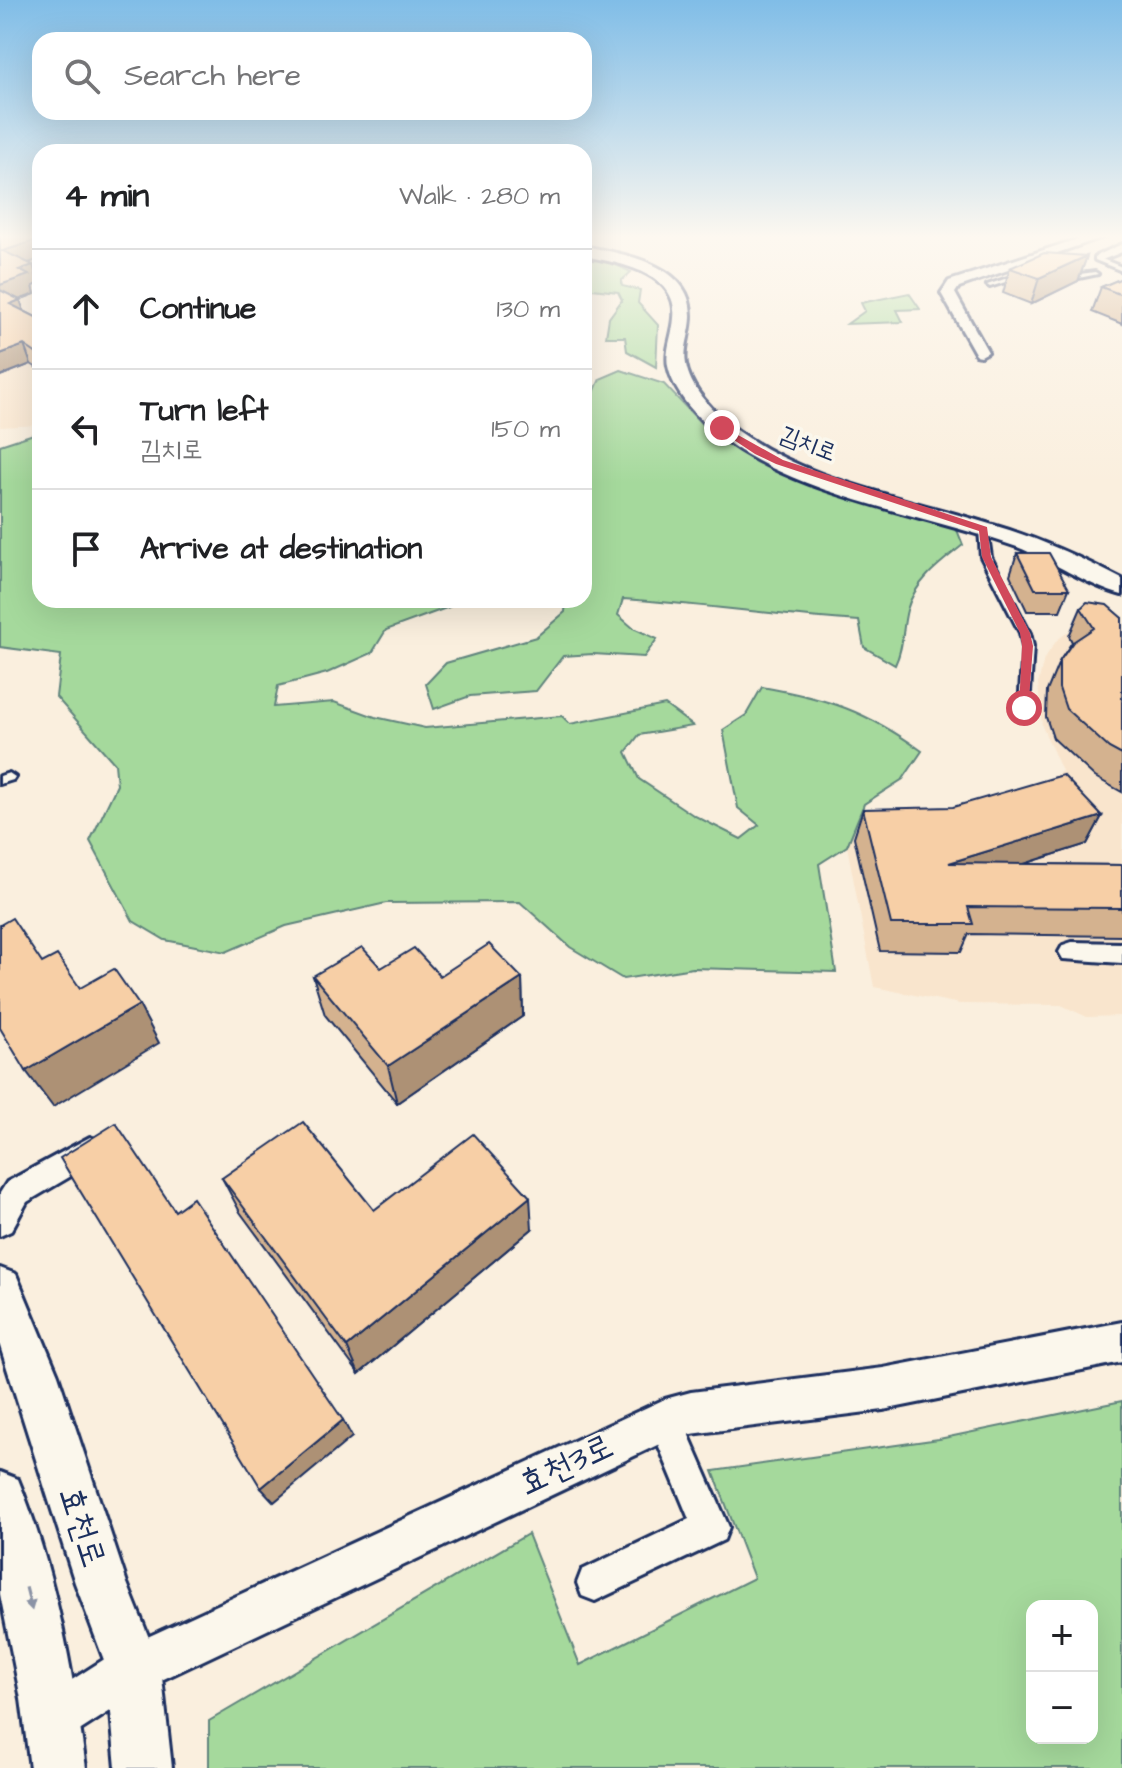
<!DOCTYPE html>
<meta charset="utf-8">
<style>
body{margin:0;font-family:"Architects Daughter","Poor Story",sans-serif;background:#f6f6f6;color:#202124}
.controls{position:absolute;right:24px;bottom:24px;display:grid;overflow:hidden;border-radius:16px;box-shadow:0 8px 32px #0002}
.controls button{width:72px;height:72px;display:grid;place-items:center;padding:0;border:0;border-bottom:2px solid #e0e0e0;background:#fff;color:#202124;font:40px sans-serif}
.stop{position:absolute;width:24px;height:24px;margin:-18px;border:6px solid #d1495b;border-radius:50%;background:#fff}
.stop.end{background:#d1495b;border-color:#fff;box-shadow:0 2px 8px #0008}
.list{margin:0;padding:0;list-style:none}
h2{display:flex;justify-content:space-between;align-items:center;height:104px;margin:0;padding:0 32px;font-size:34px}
h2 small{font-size:26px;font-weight:400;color:#757577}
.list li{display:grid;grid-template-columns:52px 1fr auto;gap:24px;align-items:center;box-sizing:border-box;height:120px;padding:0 32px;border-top:2px solid #e0e0e0}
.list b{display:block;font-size:30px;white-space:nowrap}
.list p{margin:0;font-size:26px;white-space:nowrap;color:#757577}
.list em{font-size:26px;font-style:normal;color:#757577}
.icon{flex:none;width:44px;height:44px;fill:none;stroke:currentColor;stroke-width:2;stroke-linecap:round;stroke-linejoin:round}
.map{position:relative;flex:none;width:1122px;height:1768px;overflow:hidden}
.search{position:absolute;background:#fff;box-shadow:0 8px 32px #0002;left:32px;top:32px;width:560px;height:88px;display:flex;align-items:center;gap:20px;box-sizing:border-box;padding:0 28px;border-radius:24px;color:#757577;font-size:30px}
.panel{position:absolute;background:#fff;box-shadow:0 8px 32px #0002;left:32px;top:144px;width:560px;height:464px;border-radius:24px}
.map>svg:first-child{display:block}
</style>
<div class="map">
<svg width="1122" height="1768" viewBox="0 0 1122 1768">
<rect width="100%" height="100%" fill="#faefde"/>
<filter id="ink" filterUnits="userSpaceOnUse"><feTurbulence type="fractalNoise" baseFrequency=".0125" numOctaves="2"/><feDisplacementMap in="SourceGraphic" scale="16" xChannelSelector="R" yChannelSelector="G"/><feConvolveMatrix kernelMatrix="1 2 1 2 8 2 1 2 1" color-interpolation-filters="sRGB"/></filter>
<g filter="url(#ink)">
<path fill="#f9e5cd" d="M0,235H40V425L0,427Z
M1122,628V1016L1087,1017L1061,1005L960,1004L874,987L847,846L851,831L926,826L1034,789L1062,771L1042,726L1038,684L1044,659L1057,640L1072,629Z"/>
<path fill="#a5d99c" stroke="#60847d" stroke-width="2" fill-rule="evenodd" d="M584,257L612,263L631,272L621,281L622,286L640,290L638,303L658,325L656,367L627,351L625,337H606L609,318L622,300L618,292L584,288Z
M909,293L920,309L897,310L903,322L847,324L865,311L861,303Z
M621,370L664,384L711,434L769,467L955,525L963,545C940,563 915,581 907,610C902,629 904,647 895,665L864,647L859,621C780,616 702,604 623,599L618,615L633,628L657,639L644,657L593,654L563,656L536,691L470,696L434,709L426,684L446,663L536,637L565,612L566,600H584V398L592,397L600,379Z
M40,432V600H460L449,607L386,630L372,653L327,673L278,686L274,707L334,702L375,717L425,728L562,716L570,724L665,705L693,726L639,735L626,752L639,779L693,815L741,839L759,825L738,808L723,730L746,715L762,687C830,699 866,711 922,751L903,779L864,804L847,846L819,864L836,972L693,968L623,979L570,947L520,902L386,903L286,926L226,952L165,940L133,921L90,841L117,785L115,764L56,697L61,655L0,647V445Z
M1122,1401V1768H209V1721L528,1534L580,1665L754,1578L713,1471L939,1439ZM1032,1606H1092V1738H1032Z"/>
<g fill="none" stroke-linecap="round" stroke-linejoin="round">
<g stroke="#1b2f5e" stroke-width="6">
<path id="service" d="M1100,255L1105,256L1102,259L1122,267V271L1095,260V258Z
M1067,269L1080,274L1095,272L1098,274L1079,278L1065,272L1064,271Z
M1022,273L1024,274V276L990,287L987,285Z
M983,526L987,529L991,557L1030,633L1033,646L1029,708L1024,711L1019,708L1023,646L1020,633L981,557L979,529Z
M9,773L15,777L13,780L0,784V776Z"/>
</g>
<g stroke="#1b2f5e" stroke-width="6">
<path id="minor" d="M1090,235H1109L959,287L955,293L988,352L981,356L976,355L941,293L949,281Z
M1122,244V252L1102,260L1096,256Z
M1072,942L1122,943V963L1063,959L1059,952L1063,945Z
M90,1137L100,1141L104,1150L100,1159L27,1202L11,1231L0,1236V1193L7,1182Z
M665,1403L677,1408L729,1527L724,1540L595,1601L582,1596L577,1583L582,1570L689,1519L648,1420L653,1408Z"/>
</g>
<g stroke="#1b2f5e" stroke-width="6">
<path id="tertiary" d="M584,246C623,254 692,264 691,316C691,333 683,348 686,364C690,388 710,408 728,423C801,482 905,497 993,525C1038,538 1080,557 1122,579V595C1091,587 1050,560 1017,547C923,513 789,496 712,430C694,414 673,391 668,366C665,350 673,334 674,318C679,272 618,263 584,256Z
M1122,1322V1362L883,1410L691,1434L668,1440L151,1685L70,1737L53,1745L36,1737L28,1720L36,1703L117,1651L665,1399L691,1392L883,1368Z"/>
</g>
<g stroke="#1b2f5e" stroke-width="6">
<path id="secondary" d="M0,1268L16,1274L58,1375L127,1583L161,1668L172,1768H116L107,1668L75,1583L0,1346Z
M0,1472L18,1479C55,1569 73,1672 86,1768H30L21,1699L0,1594Z"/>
</g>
<use href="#service" fill="#fbf7ec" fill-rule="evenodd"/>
<use href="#minor" fill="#fbf7ec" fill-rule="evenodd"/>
<use href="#tertiary" fill="#fbf7ec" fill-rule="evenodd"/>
<use href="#secondary" fill="#fbf7ec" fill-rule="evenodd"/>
</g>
<path fill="#d4b28f" stroke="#1b2f5e" stroke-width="2" d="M0,235H40V259L28,263L39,284L33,286L35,294L19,300L24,311L40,319V370L31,364L0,376Z
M1087,256L1078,281L1031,304L1003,293L1010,268Z
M1122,278V324L1092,312L1101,287Z
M1017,553L1069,589L1060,611H1027L1010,575Z
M1081,608L1122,618V792L1095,777L1053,738L1046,717L1047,691L1059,662L1072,642L1069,636Z
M863,809L1102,816L1087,844L1024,864L1122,865V936L969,934L961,952L880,951L854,837Z
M381,968L440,976L522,978L523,1016L397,1103L325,1015L313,976Z
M222,1178L374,1210L532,1229L359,1374L240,1212Z"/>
<path fill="#ad9174" stroke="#1b2f5e" stroke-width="2" d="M40,239V259L10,269L3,251Z
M1087,256L1078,281L1031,304L1039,278Z
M33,265L39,284L33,286L35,294L2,306L0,301V285L19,270Z
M20,300L27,319L10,304Z
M24,345L31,364L0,376V354Z
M1102,816L1087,844L938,891L949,863Z
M522,978L523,1016L397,1103L388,1066Z
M139,1005L159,1043L53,1107L26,1071Z
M530,1197L532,1229L359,1374L347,1347Z
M343,1420L352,1437L274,1502L261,1488Z"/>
<path fill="#f7cfa6" stroke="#1b2f5e" stroke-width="2" d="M0,235H40V239L3,251L33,265L19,270L29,275L0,285Z
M1044,253L1087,256L1039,278L1010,268Z
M1122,278V295L1101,287Z
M0,290L20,300L10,304L40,319V356L24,345L0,354Z
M1017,553H1049L1069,589H1035Z
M1087,602L1107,605L1122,618V755L1109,748L1066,709L1059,688V662L1073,642L1094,628L1081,608Z
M1063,775L1102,816L949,863L1122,865V908L968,907L973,924H891L863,809L953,807Z
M12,918L42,963L57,955L80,988L114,969L139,1005L26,1071L0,1028V925Z
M489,944L522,978L388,1066L313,976L362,947L381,968L414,948L440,976Z
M303,1122L374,1210L473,1134L530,1197L347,1347L222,1178Z
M116,1123L175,1211L193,1198L343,1420L261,1488L60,1158Z"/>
<defs><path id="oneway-solid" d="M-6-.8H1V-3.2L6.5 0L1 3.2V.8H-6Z" transform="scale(2)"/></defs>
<use fill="#8b93a5" href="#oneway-solid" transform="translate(29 1599) rotate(76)"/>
</g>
<linearGradient id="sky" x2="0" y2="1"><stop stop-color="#80bde7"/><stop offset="0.49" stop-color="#fdf8f0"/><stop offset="1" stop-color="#fdf8f0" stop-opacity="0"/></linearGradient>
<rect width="1122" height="483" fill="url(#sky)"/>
<path fill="#d1495b" d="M722,426L783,460L987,527L991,557L1030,633L1033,646L1028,711L1019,708L1022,646L1020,633L982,557L979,531L776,464L755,454L719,430Z"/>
<g text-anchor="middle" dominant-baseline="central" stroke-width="7" stroke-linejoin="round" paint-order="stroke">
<g font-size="24" fill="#1b2f5e" stroke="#fbf7ec">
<text transform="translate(808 444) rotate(21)">김치로</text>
</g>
<g font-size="34" fill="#1b2f5e" stroke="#fbf7ec">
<text transform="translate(566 1465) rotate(-25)">효천3로</text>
<text transform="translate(82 1527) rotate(72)">효천로</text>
</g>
</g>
</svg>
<div class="controls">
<button>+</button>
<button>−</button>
</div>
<div class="stop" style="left:1024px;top:708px"></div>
<div class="stop end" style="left:722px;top:428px"></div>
<div class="search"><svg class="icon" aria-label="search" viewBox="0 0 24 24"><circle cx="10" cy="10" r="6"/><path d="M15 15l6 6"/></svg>Search here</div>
<section class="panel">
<h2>4 min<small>Walk · 280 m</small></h2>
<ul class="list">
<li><svg class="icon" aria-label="ahead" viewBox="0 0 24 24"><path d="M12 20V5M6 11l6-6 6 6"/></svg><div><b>Continue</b></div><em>130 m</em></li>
<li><svg class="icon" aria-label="left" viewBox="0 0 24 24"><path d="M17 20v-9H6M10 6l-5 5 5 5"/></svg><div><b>Turn left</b><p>김치로</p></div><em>150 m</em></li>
<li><svg class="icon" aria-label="arrive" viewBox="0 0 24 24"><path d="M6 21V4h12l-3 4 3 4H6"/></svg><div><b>Arrive at destination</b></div></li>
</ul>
</section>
</div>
